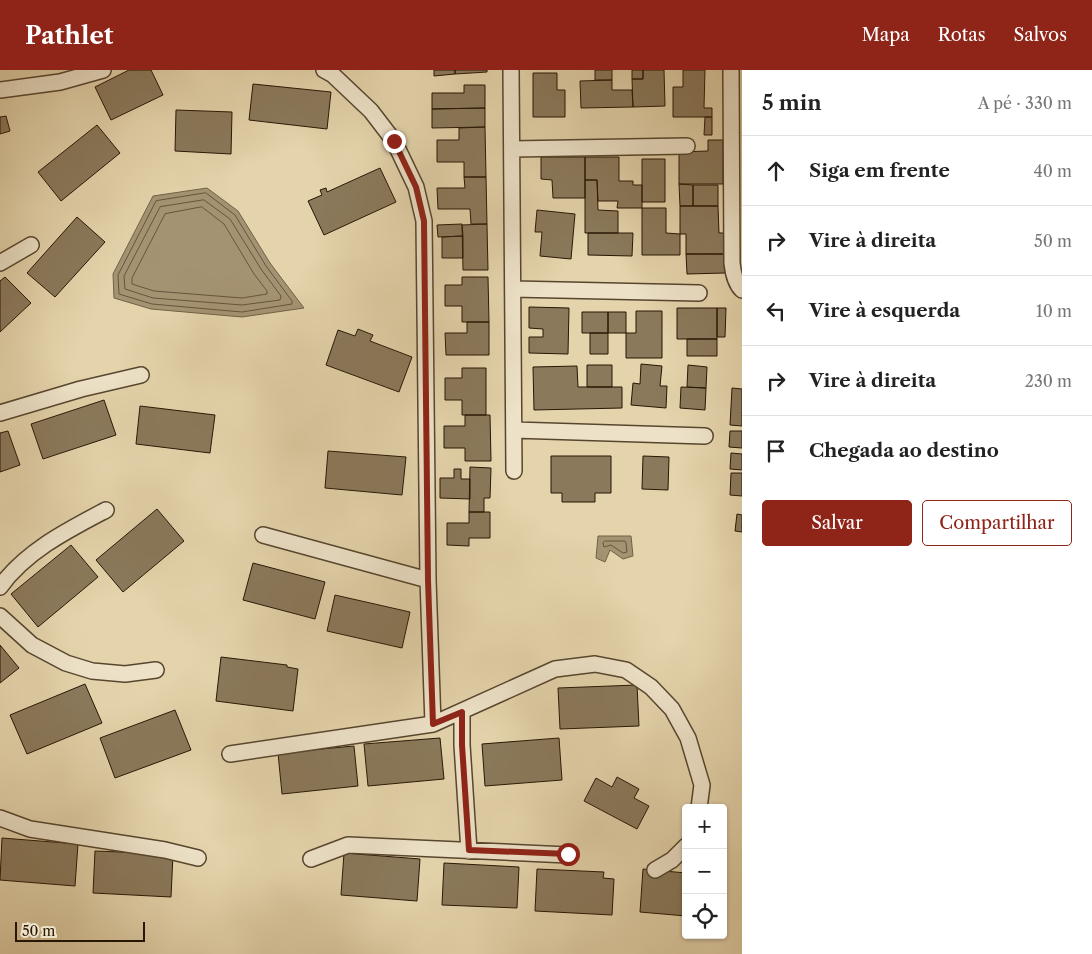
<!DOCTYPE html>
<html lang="pt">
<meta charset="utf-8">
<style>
body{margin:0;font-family:"Libre Caslon Text",serif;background:#f6f6f6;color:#222}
.controls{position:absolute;right:15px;bottom:15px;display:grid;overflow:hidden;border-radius:5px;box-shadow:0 1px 4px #0004}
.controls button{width:45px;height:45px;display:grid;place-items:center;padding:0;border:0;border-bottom:1px solid #e0e0e0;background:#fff;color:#222;font:25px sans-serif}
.scale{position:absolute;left:15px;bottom:12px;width:130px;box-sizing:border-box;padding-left:5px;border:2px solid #281704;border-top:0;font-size:14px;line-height:18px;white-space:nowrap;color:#281704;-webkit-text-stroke:4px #ede2c8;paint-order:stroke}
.stop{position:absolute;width:15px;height:15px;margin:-11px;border:4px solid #8f2418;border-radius:50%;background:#fff}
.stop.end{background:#8f2418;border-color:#fff;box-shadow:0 1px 5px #0008}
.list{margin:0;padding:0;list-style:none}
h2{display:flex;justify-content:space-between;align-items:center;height:65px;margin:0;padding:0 20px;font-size:21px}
h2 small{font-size:16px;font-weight:400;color:#767676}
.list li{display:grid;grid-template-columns:32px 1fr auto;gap:15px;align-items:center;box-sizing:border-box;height:70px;padding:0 20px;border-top:1px solid #e0e0e0}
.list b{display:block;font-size:19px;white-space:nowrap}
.list em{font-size:16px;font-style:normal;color:#767676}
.actions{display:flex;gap:10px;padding:15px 20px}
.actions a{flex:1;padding:11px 0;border:1px solid #8f2418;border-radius:5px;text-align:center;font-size:18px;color:#8f2418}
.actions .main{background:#8f2418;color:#fff}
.icon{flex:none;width:28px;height:28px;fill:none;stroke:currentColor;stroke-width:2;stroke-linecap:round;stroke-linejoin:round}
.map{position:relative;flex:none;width:742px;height:884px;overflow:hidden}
header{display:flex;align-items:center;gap:30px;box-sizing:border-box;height:70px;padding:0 25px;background:#8f2418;color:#fff}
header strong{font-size:24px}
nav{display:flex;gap:28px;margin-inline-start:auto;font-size:18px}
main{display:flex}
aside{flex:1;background:#fff}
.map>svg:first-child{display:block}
</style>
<header>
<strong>Pathlet</strong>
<nav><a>Mapa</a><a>Rotas</a><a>Salvos</a></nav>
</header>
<main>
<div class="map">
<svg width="742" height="884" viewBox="0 0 742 884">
<rect width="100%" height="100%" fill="#e4d3ab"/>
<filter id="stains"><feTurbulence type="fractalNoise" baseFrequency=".004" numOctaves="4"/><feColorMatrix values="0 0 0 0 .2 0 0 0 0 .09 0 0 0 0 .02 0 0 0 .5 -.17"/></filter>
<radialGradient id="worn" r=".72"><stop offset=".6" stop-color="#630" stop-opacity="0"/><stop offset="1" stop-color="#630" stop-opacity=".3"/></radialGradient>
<path fill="#a49372" stroke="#726146" d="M207,118L238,141L270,193L304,238L242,247L151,239L114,228L113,204L153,126Z
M598,466H631L633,486L623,489L610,480L605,492L596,488Z"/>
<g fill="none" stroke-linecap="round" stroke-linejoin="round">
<path stroke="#66553b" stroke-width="1" d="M206,123L235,145L266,196L292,231V234L242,242L152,234L119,224L118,205L156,131Z
M204,130L230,149L261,199L281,226L280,230L242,235L153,228L125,219L124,206L160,137Z
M202,137L224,154L254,204L267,221V224L242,228L154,221L132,214V208L165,144Z
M605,471H625L626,473L627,482L623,483L611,475L604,477L603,473Z"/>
</g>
<path fill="#8a795b" stroke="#281704" d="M129,0H151L163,25L111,50L95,17Z
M434,0H455V4L434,6Z
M455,0H487V2L455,4Z
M595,0H612V10H595Z
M632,0H643V9H632Z
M643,0H664L665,36L633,37L632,9H643Z
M683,0H705L704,38H712V47H673V17H683Z
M533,3H557V20H565V47H533Z
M612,10V20H632L633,37L581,38L580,11Z
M253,14L331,22L327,59L249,50Z
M464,15H485V38L432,39V23H464Z
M485,38V57L432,58V39Z
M176,40L232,42L231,84L175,81Z
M6,46L10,61L0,64V47Z
M705,47H712V65H704Z
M97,55L120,83L61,131L38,102Z
M485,57L486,107H464V92H437V70H459V58Z
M708,70H723V114H679V82L708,81Z
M541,87H585V128H553L552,110L541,109Z
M585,87H619V111H633V115H642V138H617L618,131H598L597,110H585Z
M642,89H665V132H642Z
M380,98L396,132L324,165L308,131L322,125L320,120L326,118L327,122Z
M464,107H486L487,154H471L470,139H438L437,118H465Z
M585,110H597L598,140L618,141V163H585Z
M679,114L693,115V136H680Z
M693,115H718V136H693Z
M680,136H718L719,163H725V184H686V164H680Z
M642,138H666V163L680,164V185H642Z
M537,140L575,144L571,189L540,186L542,162H535Z
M77,147L105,172L55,227L27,203Z
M462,154L463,166L438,167L437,155Z
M487,154L488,200H463L462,155Z
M588,163H633L632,186L588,185Z
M463,166V188H442V167Z
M686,184H725V203L687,204Z
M5,207L31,233L0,262V211Z
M462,207H488L489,252H462V236H445V215H462Z
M529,237L569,238L568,284L529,283V267H543V259L529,258Z
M677,238H717V269H677Z
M717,238H726L725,267H717Z
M636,241H662V288H626V263H636Z
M582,242H608V263H582Z
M608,242H626V263H608Z
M467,252H489V285H446L445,263H467Z
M358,259L373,265L370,271L412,287L399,322L326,295L338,260L355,266Z
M590,263H608V284H590Z
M687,269H717V286H687Z
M641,294L662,296L660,316H667L666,338L631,335L633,313L640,314Z
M587,295H612V317H587Z
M688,295L707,297L706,318L687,317Z
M577,296L578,317H622V338L534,340L533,297Z
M462,298H486V345H462V330H445V308H462Z
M681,317L706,318L705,340L680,338Z
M732,318L742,319V356L730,355Z
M104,330L116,365L43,389L31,354Z
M140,336L215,345L210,383L136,374Z
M465,345H490L491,391H465V378H444V356H465Z
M8,361L20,395L0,402V363Z
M730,361H742V378L729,377Z
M328,381L406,387L402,425L325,418Z
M731,383L742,384V400L730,399Z
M551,386H611V423H595V432H562V423H551Z
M643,386L669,387L668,420L642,419Z
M470,397L491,398L490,428H484V442H469Z
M454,399H461V409H470V429L440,428V408H454Z
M731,403H742V426L730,425Z
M157,439L184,471L123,522L96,490Z
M469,442H490V468H469V476L447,475V453H469Z
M737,444L742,445V462L735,461Z
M71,475L98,507L38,557L11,524Z
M253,493L325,512L315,549L243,530Z
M335,525L410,542L402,578L327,561Z
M0,575L19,598L0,613Z
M221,587L287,595V597L298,599L293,641L216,631Z
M85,614L102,653L27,684L10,645Z
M637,615L639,656L560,659L558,618Z
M175,640L191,680L115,708L100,668Z
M440,668L444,709L368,716L364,674Z
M559,668L562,710L485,716L482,674Z
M354,676L358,716L282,724L278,683Z
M617,707L639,719L634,728L649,736L637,759L584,731L596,708L612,717Z
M2,768L78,774L75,816L0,810Z
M95,781L173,784L171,827L93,823Z
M344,783L420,789L417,831L341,825Z
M444,793L519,797L517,838L442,835Z
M537,799L604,802L603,808L614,809L612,845L535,841Z
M643,799L686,803V846L640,842Z"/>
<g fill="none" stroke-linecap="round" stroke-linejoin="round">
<g stroke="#57462e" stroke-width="18">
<path id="street" d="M511,0L514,401
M731,0L732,193C733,203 735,213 742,220
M0,20L60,12L103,0
M512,79L687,76
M0,193L31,175
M513,219L699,223
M0,343L81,319L141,305
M514,360L705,366
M263,465L428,510
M0,517C26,481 68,460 106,440
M0,546L32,575L66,593L92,601L125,604L156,600
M462,642V675L469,781
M433,654L555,599L595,594L626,600L651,617L672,639L688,668L702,715L699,738
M230,684L433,654L428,510L424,151L416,117L394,71L371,41L333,5L324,0
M0,748L30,759L165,780L198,788
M311,789L348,775L568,785
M655,800L672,790L686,776"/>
</g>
<use href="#street" stroke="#ede2c8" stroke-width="15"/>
</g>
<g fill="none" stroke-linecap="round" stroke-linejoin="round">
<path stroke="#8f2418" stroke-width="6" d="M394,71L416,117L424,151L428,510L433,654L462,642V675L469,780L568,784"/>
</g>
<rect width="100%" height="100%" filter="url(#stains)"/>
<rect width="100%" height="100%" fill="url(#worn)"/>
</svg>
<div class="controls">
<button>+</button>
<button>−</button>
<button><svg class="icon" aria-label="locate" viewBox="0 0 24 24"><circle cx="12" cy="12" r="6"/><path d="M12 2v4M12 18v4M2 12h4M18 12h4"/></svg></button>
</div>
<div class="scale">50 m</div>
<div class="stop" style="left:568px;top:784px"></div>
<div class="stop end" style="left:394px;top:71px"></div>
</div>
<aside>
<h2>5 min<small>A pé · 330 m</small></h2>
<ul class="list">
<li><svg class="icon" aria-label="ahead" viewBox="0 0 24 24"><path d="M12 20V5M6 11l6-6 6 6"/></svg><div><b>Siga em frente</b></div><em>40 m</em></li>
<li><svg class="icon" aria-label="right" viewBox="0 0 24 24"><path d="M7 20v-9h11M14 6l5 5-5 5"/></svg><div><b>Vire à direita</b></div><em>50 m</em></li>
<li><svg class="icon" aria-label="left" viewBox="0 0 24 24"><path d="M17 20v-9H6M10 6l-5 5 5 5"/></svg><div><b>Vire à esquerda</b></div><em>10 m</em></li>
<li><svg class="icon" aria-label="right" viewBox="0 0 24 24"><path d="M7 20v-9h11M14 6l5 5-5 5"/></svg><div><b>Vire à direita</b></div><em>230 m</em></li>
<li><svg class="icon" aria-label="arrive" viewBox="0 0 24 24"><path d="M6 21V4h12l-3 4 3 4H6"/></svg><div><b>Chegada ao destino</b></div></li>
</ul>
<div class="actions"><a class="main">Salvar</a><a>Compartilhar</a></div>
</aside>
</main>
